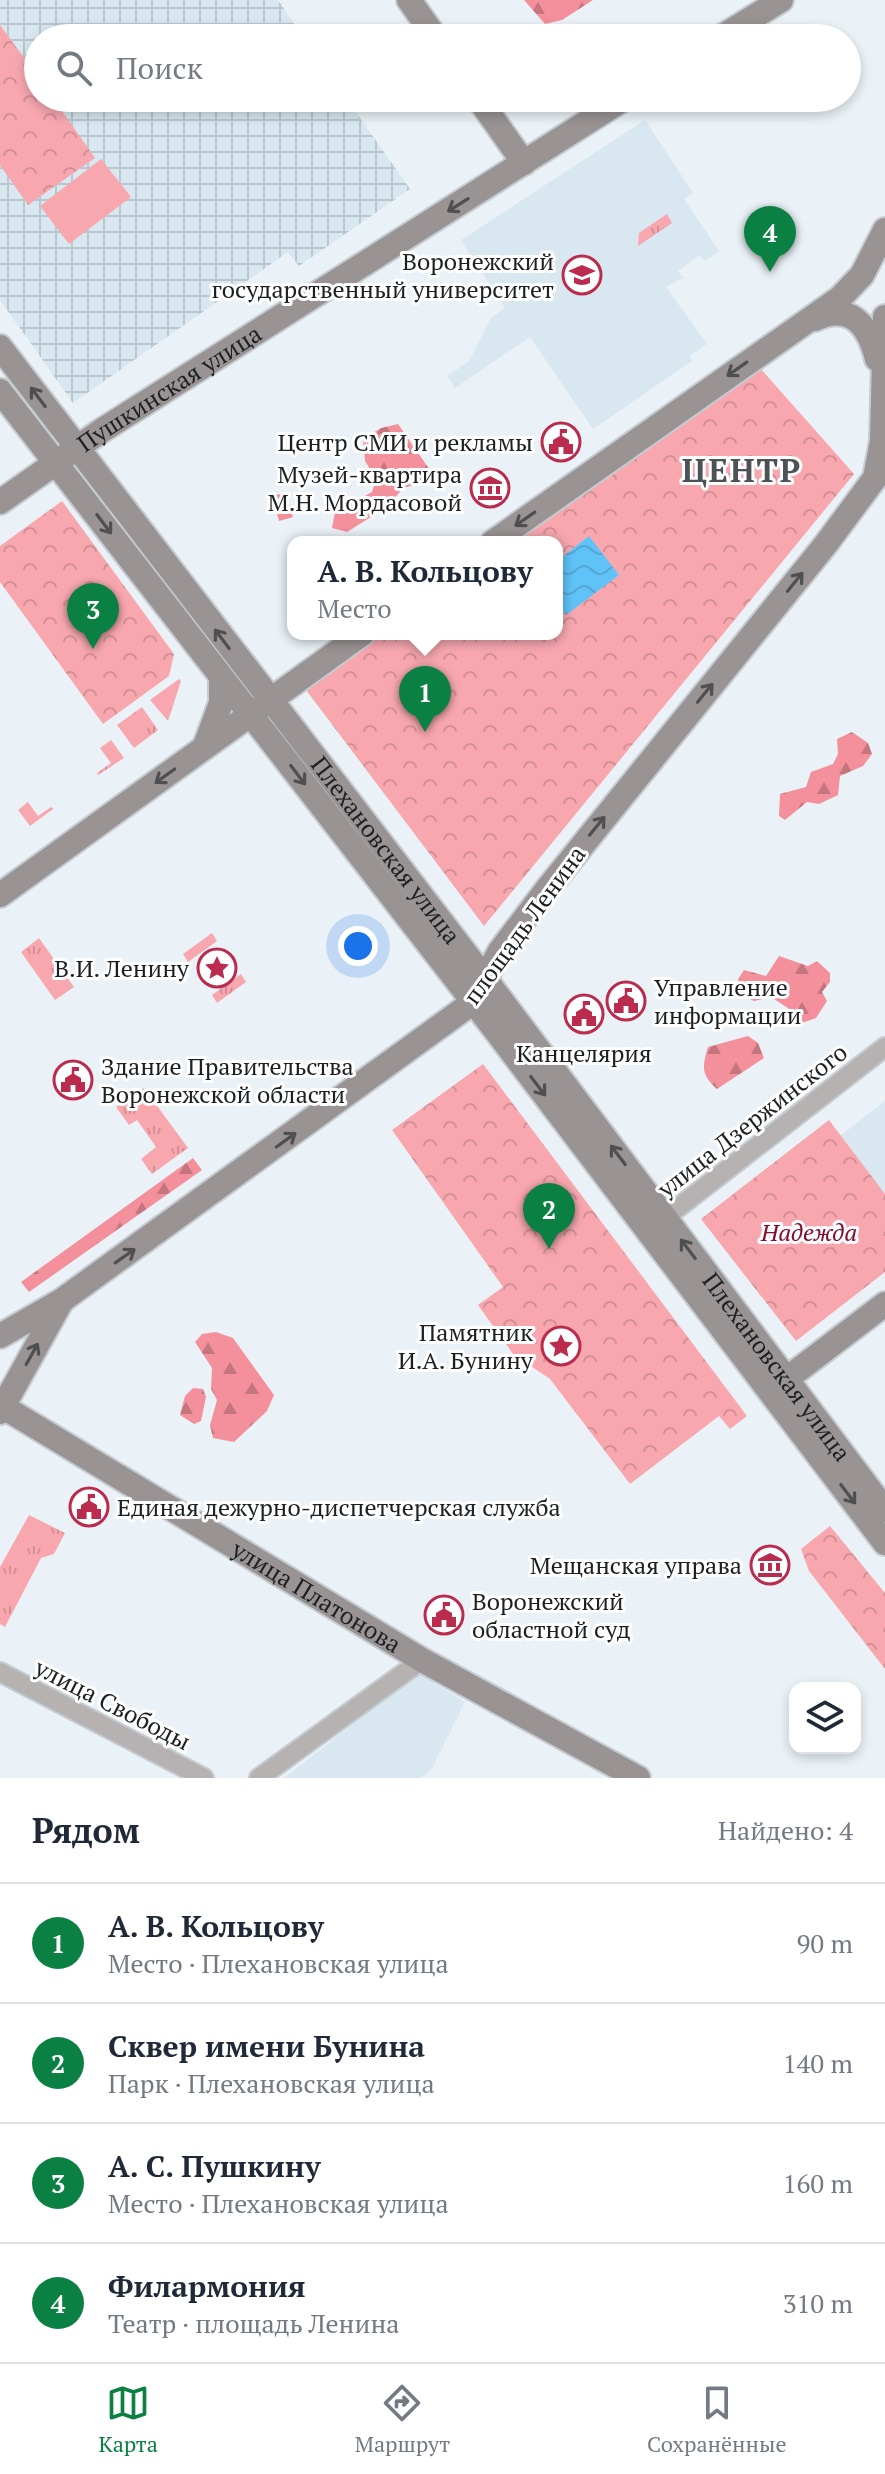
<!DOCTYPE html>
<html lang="ru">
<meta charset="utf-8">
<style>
body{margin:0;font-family:"PT Serif",serif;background:#f2f2f3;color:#1f2937}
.controls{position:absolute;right:24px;bottom:24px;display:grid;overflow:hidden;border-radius:16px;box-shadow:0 4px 12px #0003}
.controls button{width:72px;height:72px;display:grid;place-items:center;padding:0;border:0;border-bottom:2px solid #e0e1e3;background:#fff;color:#1f2937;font:40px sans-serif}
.you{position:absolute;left:358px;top:946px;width:28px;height:28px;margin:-20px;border:6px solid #fff;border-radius:50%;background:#1a73e8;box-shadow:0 0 0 12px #1a73e833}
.badge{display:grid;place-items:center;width:52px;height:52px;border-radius:50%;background:#0b8043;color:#fff;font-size:26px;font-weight:700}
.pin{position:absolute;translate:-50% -66px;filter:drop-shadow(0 2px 4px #0008)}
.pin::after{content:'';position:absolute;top:42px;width:28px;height:24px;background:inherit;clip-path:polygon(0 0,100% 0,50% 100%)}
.popup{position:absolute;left:287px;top:536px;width:276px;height:104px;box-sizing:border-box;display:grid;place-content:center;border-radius:16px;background:#fff;filter:drop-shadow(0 2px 6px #0005);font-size:26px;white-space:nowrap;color:#747a83}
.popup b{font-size:30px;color:#1f2937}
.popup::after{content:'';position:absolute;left:50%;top:100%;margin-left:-16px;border:16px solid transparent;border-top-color:#fff}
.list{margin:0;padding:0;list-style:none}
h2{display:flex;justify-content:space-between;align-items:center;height:104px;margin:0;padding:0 32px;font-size:34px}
h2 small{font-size:26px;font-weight:400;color:#747a83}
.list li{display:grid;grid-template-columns:52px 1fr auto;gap:24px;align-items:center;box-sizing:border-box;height:120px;padding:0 32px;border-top:2px solid #e0e1e3}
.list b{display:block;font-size:30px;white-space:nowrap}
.list p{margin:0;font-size:26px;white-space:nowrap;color:#747a83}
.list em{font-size:26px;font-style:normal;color:#747a83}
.icon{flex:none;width:44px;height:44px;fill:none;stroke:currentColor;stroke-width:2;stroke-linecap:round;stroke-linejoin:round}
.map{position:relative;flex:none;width:885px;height:1778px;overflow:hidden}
.search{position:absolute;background:#fff;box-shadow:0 4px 12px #0003;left:24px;right:24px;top:24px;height:88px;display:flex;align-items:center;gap:20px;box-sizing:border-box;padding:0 28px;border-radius:44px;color:#747a83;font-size:30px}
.sheet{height:584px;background:#fff}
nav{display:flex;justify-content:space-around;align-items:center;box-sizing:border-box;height:112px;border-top:2px solid #e0e1e3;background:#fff;font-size:22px;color:#747a83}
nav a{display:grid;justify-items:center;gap:4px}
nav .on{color:#0b8043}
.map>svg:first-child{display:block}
</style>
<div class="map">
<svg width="885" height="1778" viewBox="0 0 885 1778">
<defs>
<pattern id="industrial-grid" width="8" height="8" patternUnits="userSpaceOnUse" patternTransform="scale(2)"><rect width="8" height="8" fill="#d8e7f0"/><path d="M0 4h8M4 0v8" fill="none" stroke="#b9c6ce"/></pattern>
<pattern id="grass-tufts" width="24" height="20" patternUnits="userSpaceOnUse" patternTransform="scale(2)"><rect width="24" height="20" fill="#f8a7af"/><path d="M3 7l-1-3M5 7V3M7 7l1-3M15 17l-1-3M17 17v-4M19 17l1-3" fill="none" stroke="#d48f96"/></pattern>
<pattern id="forest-firs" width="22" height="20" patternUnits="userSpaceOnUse" patternTransform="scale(2)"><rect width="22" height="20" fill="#f3909b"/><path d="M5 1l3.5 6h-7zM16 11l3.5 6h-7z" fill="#c4757e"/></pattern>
<pattern id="park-crowns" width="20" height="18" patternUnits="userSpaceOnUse" patternTransform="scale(2)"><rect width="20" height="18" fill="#f8a7af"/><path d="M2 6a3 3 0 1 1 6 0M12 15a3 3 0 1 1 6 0" fill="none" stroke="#d48f96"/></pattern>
<pattern id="water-waves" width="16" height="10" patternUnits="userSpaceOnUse" patternTransform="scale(2)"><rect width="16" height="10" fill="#5fc3f8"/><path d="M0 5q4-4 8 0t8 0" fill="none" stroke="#52a7d4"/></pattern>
</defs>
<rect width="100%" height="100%" fill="#eaf2f7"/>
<path fill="#d8e7f0" d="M645,120L693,193L684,199L719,251L705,261L700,255L678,271L683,278L666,287L707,344L690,356L692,361L593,429L530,337L455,388L447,376L469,361L491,318L505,308L461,240Z
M885,1101V1194L840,1136Z
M418,1673L465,1702L431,1770L421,1778H284Z"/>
<path fill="url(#industrial-grid)" d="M0,0H278L304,38H38V98H346L410,189L299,266L288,252L73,403L0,300Z"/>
<path fill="url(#grass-tufts)" d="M667,214L672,223L638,246L639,233Z
M179,679L181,681L168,721L150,700Z
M142,707L158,730L134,748L117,725Z
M111,740L124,758L98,775L97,773L111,763L100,748Z
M28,802L38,816L51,807L53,809L30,826L18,810Z
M212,933L217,941L188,962L183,954Z
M39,938L74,987L55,1000L21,952Z
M241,974L246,982L217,1003L212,995Z
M144,1088L188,1148L152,1174L141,1159L156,1147L137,1120L129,1125L116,1107Z
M29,1515L65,1533L54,1554L41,1558L5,1627L0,1624V1567Z"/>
<path fill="url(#forest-firs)" d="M524,0H593L562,20L545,24Z
M398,424L432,473L421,485L404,487L387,507L347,532L332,528L335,512L372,492L376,479L365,461L363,439L381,428Z
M278,494L287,497L293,517L279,521L273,499Z
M852,732L868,743L872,754L863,766L840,776L838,795L819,804L807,802L785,820L779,816L780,794L806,787L811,772L833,764L838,754L837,739Z
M779,956L808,966L817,961L830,973V982L822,992L827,1001L816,1018L802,1023L794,1012L771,997L754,1001L741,995L738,979L744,970L766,976Z
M748,1036L758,1043L764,1058L717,1089C701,1075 702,1067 708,1047Z
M193,1158L202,1170L29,1292L21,1282Z
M216,1332L233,1338L274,1395L267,1411L234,1442L213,1438L210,1425L217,1400L211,1389L212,1368L195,1342L202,1334Z
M193,1388L203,1389L206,1397L201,1421L194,1424L180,1415L185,1396Z"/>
<path fill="url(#park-crowns)" d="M0,25L38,77V98H53L95,158L28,205L0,165Z
M760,368L854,474L484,926L306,690L383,634H557V542H512Z
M62,501L174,654L169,676L103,724L0,582V546Z
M483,1064L747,1416L730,1429L719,1416L630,1484L550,1379L513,1354L478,1305L503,1287L392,1130Z
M829,1120L885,1194V1272L796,1341L701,1219Z
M830,1526L885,1593V1669L809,1571L801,1549Z"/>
<path fill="#f8a7af" d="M101,159L131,197L69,244L40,206Z"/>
<path fill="url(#water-waves)" d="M589,536L619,575L566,615L557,603V561Z"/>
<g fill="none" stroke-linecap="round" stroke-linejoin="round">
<g stroke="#c5ccd1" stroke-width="22">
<path id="street" d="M657,1224L885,1047
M0,1672L204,1778
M259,1778L422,1660"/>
</g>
<g stroke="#c5ccd1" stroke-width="28">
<g id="secondary">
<path d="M409,0L436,38"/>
<path d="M720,38L781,0"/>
<path d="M478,98L524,163"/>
<path d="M815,319C851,302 869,326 877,359"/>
<path id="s1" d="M0,347L486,980L885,1510"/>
<path d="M0,391L496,1031L885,1543"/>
<path id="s2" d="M0,502L101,431L625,98"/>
<path d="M493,542L840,298L862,275L885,230"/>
<path d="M205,746L221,703V679"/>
<path d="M0,895L362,634"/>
<path d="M0,1336L61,1301L472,1003L500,951L548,888L826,544L875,478L882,441L885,317"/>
<path d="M776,1387L885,1304"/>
<path id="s3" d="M0,1405L422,1660L638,1778"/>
<path d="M0,1412L61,1302"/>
</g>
</g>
<use href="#street" stroke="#b6b2b2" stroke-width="18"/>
<use href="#secondary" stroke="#999394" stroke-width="24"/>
</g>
<defs><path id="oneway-shaft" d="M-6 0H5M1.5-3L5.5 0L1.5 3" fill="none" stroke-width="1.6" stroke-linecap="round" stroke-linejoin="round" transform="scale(2)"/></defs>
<g stroke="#4f4e50">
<use href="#oneway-shaft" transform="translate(458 205) rotate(148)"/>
<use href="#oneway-shaft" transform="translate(737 369) rotate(145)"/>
<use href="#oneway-shaft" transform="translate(38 397) rotate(-127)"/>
<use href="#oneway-shaft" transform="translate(525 519) rotate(145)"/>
<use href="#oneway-shaft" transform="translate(104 524) rotate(53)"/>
<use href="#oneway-shaft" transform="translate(795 582) rotate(-51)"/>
<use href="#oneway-shaft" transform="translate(222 639) rotate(-127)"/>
<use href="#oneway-shaft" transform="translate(705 693) rotate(-51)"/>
<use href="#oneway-shaft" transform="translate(298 775) rotate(53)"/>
<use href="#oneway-shaft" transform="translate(165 776) rotate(144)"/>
<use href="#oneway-shaft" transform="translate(597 826) rotate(-51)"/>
<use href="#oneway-shaft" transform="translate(538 1086) rotate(53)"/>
<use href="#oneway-shaft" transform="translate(286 1140) rotate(-36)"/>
<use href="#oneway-shaft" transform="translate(618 1155) rotate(-127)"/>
<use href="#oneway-shaft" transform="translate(688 1249) rotate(-127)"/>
<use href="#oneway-shaft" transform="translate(125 1256) rotate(-35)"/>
<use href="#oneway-shaft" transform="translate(32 1354) rotate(-61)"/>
<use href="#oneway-shaft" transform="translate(848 1494) rotate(53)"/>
</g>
<defs>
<g id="university-ring" transform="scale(2)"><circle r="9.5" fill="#fefefe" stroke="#bb2b4d" stroke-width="1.5"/><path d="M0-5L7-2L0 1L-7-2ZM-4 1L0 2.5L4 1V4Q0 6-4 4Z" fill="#bb2b4d"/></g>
<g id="civic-ring" transform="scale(2)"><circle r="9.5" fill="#fefefe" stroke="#bb2b4d" stroke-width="1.5"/><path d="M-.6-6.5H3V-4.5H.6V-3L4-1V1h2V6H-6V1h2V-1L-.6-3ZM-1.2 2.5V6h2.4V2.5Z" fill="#bb2b4d"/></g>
<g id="museum-ring" transform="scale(2)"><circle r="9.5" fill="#fefefe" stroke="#bb2b4d" stroke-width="1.5"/><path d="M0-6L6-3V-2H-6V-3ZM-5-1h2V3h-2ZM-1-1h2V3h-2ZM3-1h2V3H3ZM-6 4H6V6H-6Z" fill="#bb2b4d"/></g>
<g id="sight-ring" transform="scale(2)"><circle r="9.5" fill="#fefefe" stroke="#bb2b4d" stroke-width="1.5"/><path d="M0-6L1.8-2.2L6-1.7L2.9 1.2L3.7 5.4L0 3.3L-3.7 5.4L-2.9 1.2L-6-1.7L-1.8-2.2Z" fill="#bb2b4d"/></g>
</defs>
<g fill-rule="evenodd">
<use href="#university-ring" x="582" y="275"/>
<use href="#civic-ring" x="561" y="442"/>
<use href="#museum-ring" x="490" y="488"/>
<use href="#sight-ring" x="217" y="968"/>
<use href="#civic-ring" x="626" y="1001"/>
<use href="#civic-ring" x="584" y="1014"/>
<use href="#civic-ring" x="73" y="1080"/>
<use href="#sight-ring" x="561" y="1346"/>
<use href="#civic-ring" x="89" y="1507"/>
<use href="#museum-ring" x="770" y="1565"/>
<use href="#civic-ring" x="444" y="1615"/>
</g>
<g text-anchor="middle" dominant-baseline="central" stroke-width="6" stroke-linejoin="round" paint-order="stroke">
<g font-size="24" fill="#1d2022" stroke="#fefefe" text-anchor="end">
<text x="554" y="261">Воронежский<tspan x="554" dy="28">государственный университет</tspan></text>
<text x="533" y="442">Центр СМИ и рекламы</text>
<text x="462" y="474">Музей-квартира<tspan x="462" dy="28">М.Н. Мордасовой</tspan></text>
<text x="189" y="968">В.И. Ленину</text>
<text x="654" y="987" text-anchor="start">Управление<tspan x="654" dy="28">информации</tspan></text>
<text x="584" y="1053" text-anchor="middle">Канцелярия</text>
<text x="101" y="1066" text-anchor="start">Здание Правительства<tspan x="101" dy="28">Воронежской области</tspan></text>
<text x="533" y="1332">Памятник<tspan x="533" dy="28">И.А. Бунину</tspan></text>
<text x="117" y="1507" text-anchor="start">Единая дежурно-диспетчерская служба</text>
<text x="742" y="1565">Мещанская управа</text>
<text x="472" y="1601" text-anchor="start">Воронежский<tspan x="472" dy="28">областной суд</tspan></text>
</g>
<g font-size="24" fill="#1d2022" stroke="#fefefe">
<text stroke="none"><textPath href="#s2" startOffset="204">Пушкинская улица</textPath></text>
<text stroke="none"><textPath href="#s1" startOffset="634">Плехановская улица</textPath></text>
<text transform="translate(524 925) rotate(-54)">площадь Ленина</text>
<text transform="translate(752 1120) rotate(-38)">улица Дзержинского</text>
<text stroke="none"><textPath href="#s1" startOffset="1282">Плехановская улица</textPath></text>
<text stroke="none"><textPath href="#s3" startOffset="370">улица Платонова</textPath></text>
<text transform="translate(113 1704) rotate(27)">улица Свободы</text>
</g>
<g font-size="24" font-style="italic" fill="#840c2f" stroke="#fefefe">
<text x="809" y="1232">Надежда</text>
</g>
<g font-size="32" font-weight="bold" letter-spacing="2" fill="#4c5256" stroke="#fefefe">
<text x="742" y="470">ЦЕНТР</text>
</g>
</g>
</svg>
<div class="controls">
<button><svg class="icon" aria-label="layers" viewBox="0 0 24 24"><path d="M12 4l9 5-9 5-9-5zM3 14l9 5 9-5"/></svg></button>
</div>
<div class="you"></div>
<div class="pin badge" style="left:425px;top:732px">1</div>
<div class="popup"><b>А. В. Кольцову</b>Место</div>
<div class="pin badge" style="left:549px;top:1249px">2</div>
<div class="pin badge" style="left:93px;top:649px">3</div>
<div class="pin badge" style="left:770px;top:272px">4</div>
<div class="search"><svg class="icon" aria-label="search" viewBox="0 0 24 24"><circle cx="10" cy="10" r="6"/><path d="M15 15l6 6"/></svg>Поиск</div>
</div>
<section class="sheet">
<h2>Рядом<small>Найдено: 4</small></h2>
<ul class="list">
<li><span class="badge">1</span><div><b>А. В. Кольцову</b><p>Место · Плехановская улица</p></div><em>90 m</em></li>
<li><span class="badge">2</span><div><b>Cквер имени Бунина</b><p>Парк · Плехановская улица</p></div><em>140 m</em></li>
<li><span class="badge">3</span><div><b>А. С. Пушкину</b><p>Место · Плехановская улица</p></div><em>160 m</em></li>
<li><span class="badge">4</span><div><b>Филармония</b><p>Театр · площадь Ленина</p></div><em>310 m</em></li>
</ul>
</section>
<nav>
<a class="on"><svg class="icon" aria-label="map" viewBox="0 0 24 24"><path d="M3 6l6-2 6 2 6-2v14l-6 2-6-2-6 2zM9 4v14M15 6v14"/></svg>Карта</a>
<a><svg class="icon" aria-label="directions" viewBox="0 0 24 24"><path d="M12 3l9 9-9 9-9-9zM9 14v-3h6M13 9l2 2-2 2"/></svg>Маршрут</a>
<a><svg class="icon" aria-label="saved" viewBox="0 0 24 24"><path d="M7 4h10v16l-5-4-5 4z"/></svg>Сохранённые</a>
</nav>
